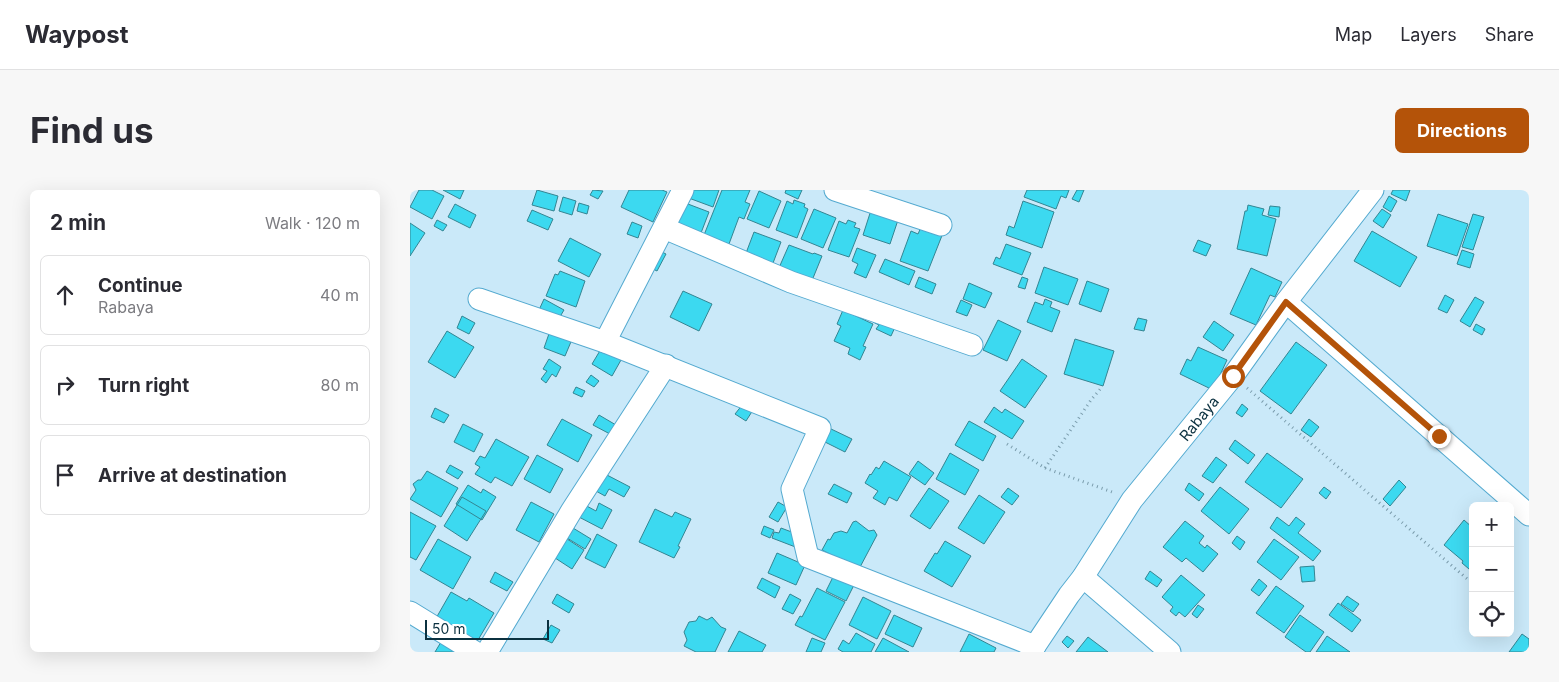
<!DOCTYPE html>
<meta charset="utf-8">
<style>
body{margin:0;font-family:Inter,sans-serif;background:#f7f7f7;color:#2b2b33}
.controls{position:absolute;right:15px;bottom:15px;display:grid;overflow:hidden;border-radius:8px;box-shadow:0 5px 20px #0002}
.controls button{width:45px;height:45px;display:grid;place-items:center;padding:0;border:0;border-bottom:1px solid #e1e1e2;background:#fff;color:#2b2b33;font:25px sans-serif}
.scale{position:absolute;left:15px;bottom:12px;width:124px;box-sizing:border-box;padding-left:5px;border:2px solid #0b3140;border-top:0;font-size:14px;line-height:18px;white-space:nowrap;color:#0b3140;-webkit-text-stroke:4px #fff;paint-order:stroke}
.stop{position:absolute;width:15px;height:15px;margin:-11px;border:4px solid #b45309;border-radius:50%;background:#fff}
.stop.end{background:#b45309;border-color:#fff;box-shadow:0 1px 5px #0008}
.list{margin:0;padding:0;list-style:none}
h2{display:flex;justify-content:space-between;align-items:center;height:65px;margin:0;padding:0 20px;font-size:21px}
h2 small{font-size:16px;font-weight:400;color:#7c7c81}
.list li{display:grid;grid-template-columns:32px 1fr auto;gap:15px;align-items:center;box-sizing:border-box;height:80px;margin:0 10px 10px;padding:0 10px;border:1px solid #e1e1e2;border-radius:8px}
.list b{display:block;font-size:19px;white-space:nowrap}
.list p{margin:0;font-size:16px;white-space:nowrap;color:#7c7c81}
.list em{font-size:16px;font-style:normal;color:#7c7c81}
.icon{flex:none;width:28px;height:28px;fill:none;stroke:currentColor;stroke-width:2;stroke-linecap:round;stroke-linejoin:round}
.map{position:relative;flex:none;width:1119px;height:462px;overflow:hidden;border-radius:8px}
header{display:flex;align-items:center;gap:30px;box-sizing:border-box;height:70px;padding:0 25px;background:#fff;border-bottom:1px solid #e1e1e2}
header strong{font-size:24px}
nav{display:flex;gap:28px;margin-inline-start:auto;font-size:18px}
.intro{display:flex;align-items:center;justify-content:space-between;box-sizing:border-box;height:120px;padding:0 30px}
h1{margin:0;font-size:35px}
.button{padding:12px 22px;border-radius:8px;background:#b45309;color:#fff;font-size:18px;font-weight:700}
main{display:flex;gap:30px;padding:0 30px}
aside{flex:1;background:#fff;border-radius:8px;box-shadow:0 5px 20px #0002}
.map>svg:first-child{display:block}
</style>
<header>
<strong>Waypost</strong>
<nav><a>Map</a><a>Layers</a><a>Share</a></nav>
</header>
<div class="intro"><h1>Find us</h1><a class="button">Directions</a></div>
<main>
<aside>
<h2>2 min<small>Walk · 120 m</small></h2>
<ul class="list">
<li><svg class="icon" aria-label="ahead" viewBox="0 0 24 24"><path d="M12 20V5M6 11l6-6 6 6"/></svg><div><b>Continue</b><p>Rabaya</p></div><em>40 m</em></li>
<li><svg class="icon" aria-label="right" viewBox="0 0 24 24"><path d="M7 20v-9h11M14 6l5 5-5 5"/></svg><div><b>Turn right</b></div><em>80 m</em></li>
<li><svg class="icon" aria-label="arrive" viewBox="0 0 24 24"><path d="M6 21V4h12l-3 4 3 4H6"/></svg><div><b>Arrive at destination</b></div></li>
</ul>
</aside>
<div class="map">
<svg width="1119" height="462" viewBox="0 0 1119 462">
<rect width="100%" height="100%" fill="#cae9f9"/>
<path fill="#3cd9f0" stroke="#348592" d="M9,0H22L34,6L22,29L0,17Z
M33,0H54L50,9Z
M127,0L148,6L144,21L122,15Z
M183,0L193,1L188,9L180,5Z
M219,0H252L257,2L243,32L211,17Z
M279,0H309L303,17L276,7Z
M312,0H340L335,12L340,14L334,29L329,27L319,54L294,45Z
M376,0H392L388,9L375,3Z
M617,0H659L656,8L651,6L646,19L614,7Z
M667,0H674L669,12L662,9Z
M983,0H1000L996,11L981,4Z
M349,1L371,11L359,38L337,29Z
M979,6L987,11L981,22L973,17Z
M153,7L166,11L162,25L149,21Z
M384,10L395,14L394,17L398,19L387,48L366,40L377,11L383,14Z
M270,11L299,22L291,43L262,32Z
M613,11L644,22L632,58L596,45L599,36L604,38Z
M169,13L179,16L177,24L167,21Z
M45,14L66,25L60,38L38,27Z
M838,15L854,19L852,25L866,29L857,66L827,59L835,21H837Z
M860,16L870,17L869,27L858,25Z
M462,17L489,27L480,54L453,45Z
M404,19L426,28L413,58L391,49Z
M972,19L981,25L973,38L963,31Z
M122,20L143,29L138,40L117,31Z
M1028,24L1058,34L1047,66L1017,56Z
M1063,24L1074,27L1063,60L1052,57Z
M27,30L37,35L33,41L24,36Z
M438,30L446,33L444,37L450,39L439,67L418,60L429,31L436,34Z
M222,32L232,36L228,48L217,44Z
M0,33L15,43L0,66Z
M512,35L533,43L518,81L490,71L501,41L508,44Z
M962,41L1007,67L990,97L944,71Z
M344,42L371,52L360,81L333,71Z
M160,48L191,64L179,87L148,71Z
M788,50L801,55L796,66L783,61Z
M596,54L621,63L612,85L583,74L586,67L590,69Z
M379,55L403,64L404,63L412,66L401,93L368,80Z
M447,58L466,65L456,88L444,83L448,74L442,71Z
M248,60L256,64L247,81L237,76Z
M1052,60L1064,64L1060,78L1047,74Z
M475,69L505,81L499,95L469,82Z
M634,77L668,89L658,115L625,103Z
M841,78L872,92L865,107L860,105L846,135L820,124Z
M150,81L175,91L166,117L136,106L145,84L148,85Z
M509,87L526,94L522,104L505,97Z
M612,87L618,89L615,99L608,97Z
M677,91L699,99L691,122L669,114Z
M559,93L582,103L575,118L553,109Z
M273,101L302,114L289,141L260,127Z
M1035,105L1044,110L1037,123L1028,119Z
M1065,107L1074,112L1060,137L1050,131Z
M134,109L154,120L148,130L129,120Z
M635,109L642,112L640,117L650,121L642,142L617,132L625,112L633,115Z
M551,110L562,115L557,126L546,122Z
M433,120L463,134L453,156L456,157L450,170L438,164L440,158L424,151L431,136L427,134Z
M52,126L65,133L59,144L47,138Z
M466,126L486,135L481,146L466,139L469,135L463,132Z
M728,128L737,130L734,141L724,139Z
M588,130L611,141L597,171L573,160Z
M804,131L824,145L813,161L793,147Z
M1066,134L1075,139L1072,145L1063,140Z
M141,138L163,147L155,166L134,158Z
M37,141L64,157L45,188L18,172Z
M665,149L704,161L693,196L654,184Z
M886,152L917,175L881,224L850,201Z
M788,157L817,170L803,200L770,184L777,169L781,171Z
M191,159L211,170L202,186L182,174Z
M139,169L151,177L146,187L142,184L136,193L131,189L137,181L133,179Z
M612,169L637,186L615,218L590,201Z
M181,185L189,191L184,197L176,192Z
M166,197L175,201L172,207L163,203Z
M333,214L343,220L336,231L325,224Z
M832,214L838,219L832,227L826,223Z
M584,217L592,223L595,219L614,231L602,249L574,232Z
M25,218L39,225L34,233L21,227Z
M189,225L206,235L200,244L183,235Z
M152,229L182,245L168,272L137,255Z
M899,229L909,237L901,247L891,240Z
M559,231L586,246L573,271L545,255Z
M53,234L73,244L64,262L44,252Z
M419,238L442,249L435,262L413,251Z
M86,249L119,267L102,296L85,287L81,293L65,284L70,277L65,274L70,266L75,268Z
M825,250L845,265L838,274L819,259Z
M540,263L569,280L555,305L526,289Z
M857,263L893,289L871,318L835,292Z
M127,265L153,279L140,303L114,289Z
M806,267L817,275L803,293L792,286Z
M474,271L501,287L487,311L479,307L475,315L463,308L468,301L455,293L460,284L461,285L466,277L469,279Z
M508,271L524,283L515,295L499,284Z
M40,275L53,282L48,289L36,282Z
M17,281L48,298L31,327L0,309L6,300L3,294L8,290H11Z
M195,284L220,297L214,307L199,299L195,306L186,301Z
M989,290L996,297L980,316L973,309Z
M779,293L794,304L789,311L775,300Z
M424,294L442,303L437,313L418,304Z
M58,295L71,303L73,299L86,307L72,330L46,314Z
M810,297L839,319L819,344L791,321Z
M914,297L921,302L916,309L909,303Z
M519,298L539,311L520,339L500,326Z
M598,298L609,306L602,315L591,307Z
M569,305L595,322L574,354L548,338Z
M52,307L76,321L57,351L34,336Z
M121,312L144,324L129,352L106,340Z
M368,312L377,317L368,332L359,327Z
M189,313L202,320L192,339L167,326L173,314L186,321Z
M245,319L262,327L265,322L281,329L268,356L270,357L264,368L229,352Z
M0,322L26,336L6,370L0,367Z
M867,327L879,336L886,327L895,334L888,343L911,361L903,371L860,338Z
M1054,330L1063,338V375L1059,379L1052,373L1053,371L1034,355Z
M446,331L459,341L464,340L467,345L449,379L412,360L418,349L420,350L424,343L431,341L437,343L443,332Z
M775,331L794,346L789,353L795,358L797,355L808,364L793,382L776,368L772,372L753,357Z
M354,336L364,340L360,348L351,344Z
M163,338L181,349L175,359L157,348Z
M371,338L387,344L388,358L362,348L364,342L369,343Z
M187,344L207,355L195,378L175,368Z
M827,346L835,352L830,360L822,353Z
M154,347L174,360L162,379L142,366Z
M28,349L61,367L43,399L10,380Z
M864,349L889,367L871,390L847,372Z
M535,351L561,366L542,397L514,381L525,363L527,364Z
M367,363L395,375L386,395L358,383Z
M904,376L905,391L892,392L890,377Z
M740,381L752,390L747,397L735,389Z
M85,382L103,392L97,401L80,392Z
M424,385L444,395L436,411L416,401Z
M771,385L795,405L775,427L769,422L766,426L760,421L763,417L752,407Z
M352,388L370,397L365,408L347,398Z
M849,389L857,396L849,406L841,400Z
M866,396L894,416L874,443L846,423Z
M407,398L435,412L415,450L385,435L390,426L392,427Z
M41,402L57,411L59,408L84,423L65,455L25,430Z
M147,404L164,414L159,423L142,413Z
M380,404L391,410L383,424L372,419Z
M937,406L949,414L943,422L931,414Z
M453,407L481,421L467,449L439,435Z
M928,413L951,430L942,442L919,425Z
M788,415L794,419L787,428L782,424Z
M484,425L512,438L503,457L475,444Z
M890,425L914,442L900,462H896L875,447Z
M289,426L297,430L302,427L311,437L316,439L305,462H286L274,456L277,450L274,442L279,432L286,431Z
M141,435L150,440L142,453L133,449Z
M329,441L356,455L352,462H318Z
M446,443L465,454L461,462H433L428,459L433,450L439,454Z
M559,444L586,458L584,462H550Z
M1112,444L1119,449V462H1099Z
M657,446L664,451L658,458L652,452Z
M917,446L940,462H906Z
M34,447L58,462H25Z
M678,447L698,462H666Z
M402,448L415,453L411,462H396Z
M473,448L499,462H465Z"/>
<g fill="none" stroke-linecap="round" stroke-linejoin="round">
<g stroke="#54aad0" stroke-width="23">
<g id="minor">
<path d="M425,0L531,35"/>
<path d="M254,38L381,92L562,155"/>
<path d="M69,109L195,152L410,238L382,299L398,367L625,456"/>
<path d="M876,112L1119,325"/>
<path d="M195,152L273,0"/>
<path d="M673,387L760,462"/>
<path d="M0,422L65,462"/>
<path d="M77,462L162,320L256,175"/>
<path id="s1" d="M621,462L659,405L673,387L722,310L823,186L876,112L963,0"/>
</g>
</g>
<path stroke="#7a9cac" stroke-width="3" stroke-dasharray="1 4" stroke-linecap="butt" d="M837,198L1063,394
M597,254L635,278L705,303
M635,278L681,210L692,197"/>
<use href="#minor" stroke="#fff" stroke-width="21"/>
</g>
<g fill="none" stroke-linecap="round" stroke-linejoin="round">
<path stroke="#b45309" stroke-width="6" d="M823,186L876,112L1029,246"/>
</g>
<g text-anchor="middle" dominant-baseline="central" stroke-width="5" stroke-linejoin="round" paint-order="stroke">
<g font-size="15" fill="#0b3140" stroke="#fff">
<text stroke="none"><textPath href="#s1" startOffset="288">Rabaya</textPath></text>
</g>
</g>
</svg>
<div class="controls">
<button>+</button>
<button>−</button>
<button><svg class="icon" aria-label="locate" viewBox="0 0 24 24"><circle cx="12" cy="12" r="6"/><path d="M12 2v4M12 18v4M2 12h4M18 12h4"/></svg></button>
</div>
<div class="scale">50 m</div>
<div class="stop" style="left:823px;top:186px"></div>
<div class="stop end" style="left:1029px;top:246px"></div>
</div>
</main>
